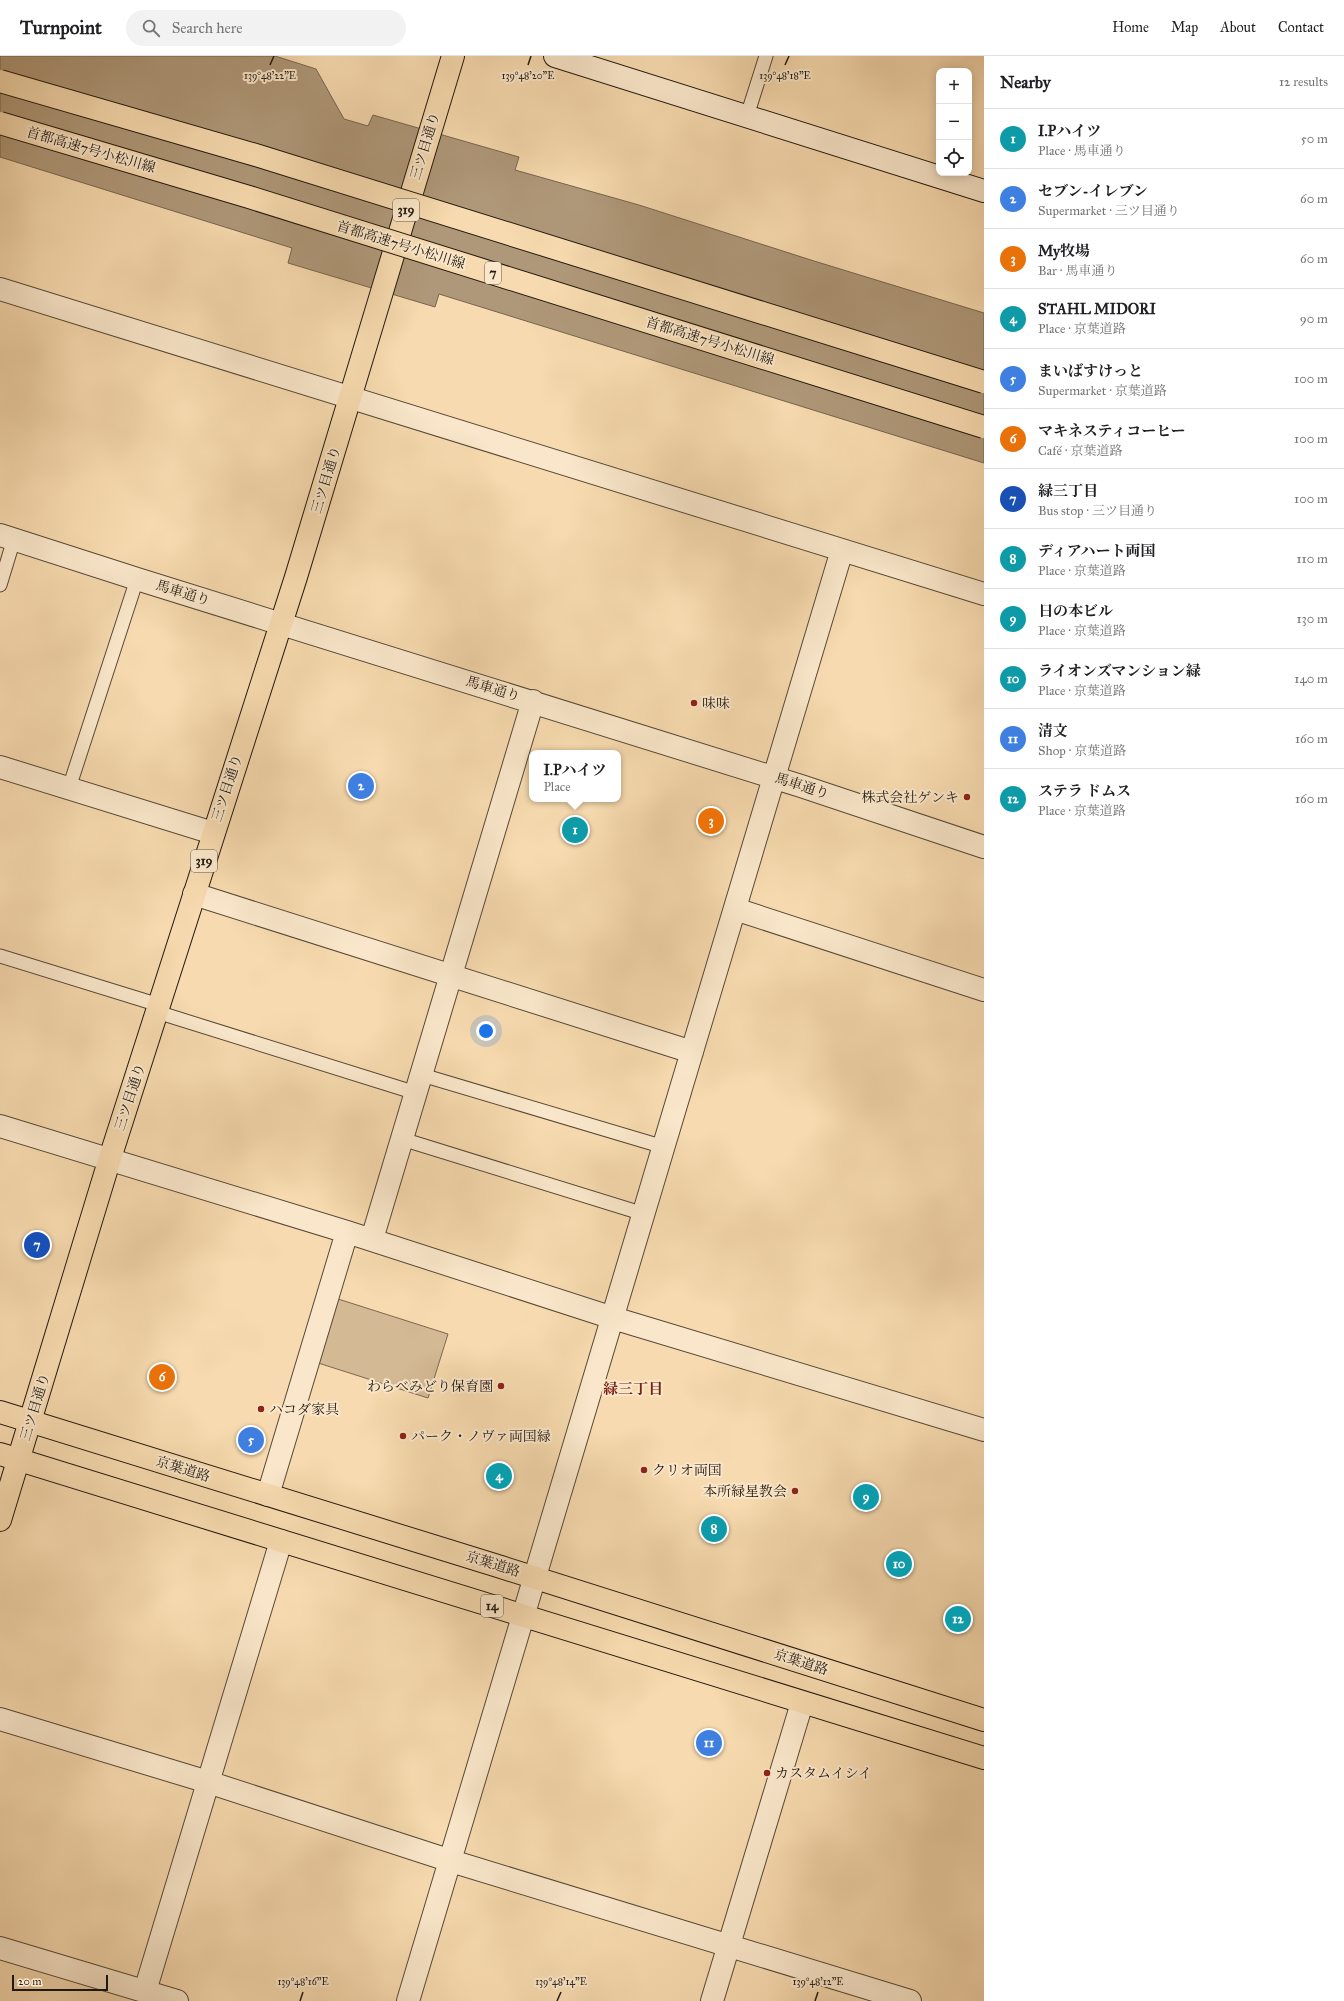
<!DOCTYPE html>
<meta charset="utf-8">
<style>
body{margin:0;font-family:"IM FELL Great Primer","Noto Serif JP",serif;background:#f2f2f2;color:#202124}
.controls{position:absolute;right:12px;top:12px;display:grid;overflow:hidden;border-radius:8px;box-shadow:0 2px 10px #0003}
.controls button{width:36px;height:36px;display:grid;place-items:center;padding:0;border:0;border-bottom:1px solid #e0e0e0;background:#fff;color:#202124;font:20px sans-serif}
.scale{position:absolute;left:12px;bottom:10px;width:96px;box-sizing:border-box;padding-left:4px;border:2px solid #22190f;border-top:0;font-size:11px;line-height:14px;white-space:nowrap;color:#22190f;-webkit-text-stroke:3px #fae7cb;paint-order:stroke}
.you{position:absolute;left:486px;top:975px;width:14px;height:14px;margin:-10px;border:3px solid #fff;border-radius:50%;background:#1a73e8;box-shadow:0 0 0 6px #1a73e833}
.badge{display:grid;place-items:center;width:26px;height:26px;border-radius:50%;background:#7c3aed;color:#fff;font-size:13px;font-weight:700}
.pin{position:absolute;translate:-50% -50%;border:2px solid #fff;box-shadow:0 1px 4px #0006}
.popup{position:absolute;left:529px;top:694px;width:92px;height:52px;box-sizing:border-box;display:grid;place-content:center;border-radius:8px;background:#fff;filter:drop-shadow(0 1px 3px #0005);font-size:13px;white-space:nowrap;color:#757577}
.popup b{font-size:15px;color:#202124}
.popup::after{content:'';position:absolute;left:50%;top:100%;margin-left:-8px;border:8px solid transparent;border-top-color:#fff}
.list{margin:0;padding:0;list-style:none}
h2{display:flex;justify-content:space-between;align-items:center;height:52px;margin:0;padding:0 16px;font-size:17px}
h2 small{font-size:13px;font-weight:400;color:#757577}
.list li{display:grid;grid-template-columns:26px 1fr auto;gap:12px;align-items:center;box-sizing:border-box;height:60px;padding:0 16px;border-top:1px solid #e0e0e0}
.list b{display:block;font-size:15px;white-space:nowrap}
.list p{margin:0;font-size:13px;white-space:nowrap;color:#757577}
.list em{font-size:13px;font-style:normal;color:#757577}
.icon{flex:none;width:22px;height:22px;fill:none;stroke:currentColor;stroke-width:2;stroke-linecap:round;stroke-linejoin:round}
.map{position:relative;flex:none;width:984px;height:1945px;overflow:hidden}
header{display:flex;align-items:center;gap:24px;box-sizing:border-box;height:56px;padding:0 20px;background:#fff;border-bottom:1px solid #e0e0e0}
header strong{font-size:19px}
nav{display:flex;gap:22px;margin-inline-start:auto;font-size:14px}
.search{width:280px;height:36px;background:#f2f2f2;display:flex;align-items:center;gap:10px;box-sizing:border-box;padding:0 14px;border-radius:22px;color:#757577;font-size:15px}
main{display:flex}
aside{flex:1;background:#fff}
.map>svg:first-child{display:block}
</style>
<header>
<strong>Turnpoint</strong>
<div class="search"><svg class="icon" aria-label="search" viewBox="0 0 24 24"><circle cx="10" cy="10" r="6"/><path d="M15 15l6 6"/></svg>Search here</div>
<nav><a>Home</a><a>Map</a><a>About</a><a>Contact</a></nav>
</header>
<main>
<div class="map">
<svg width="984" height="1945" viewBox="0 0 984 1945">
<rect width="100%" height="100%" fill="#f7daaf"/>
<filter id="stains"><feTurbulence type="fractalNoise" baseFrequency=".005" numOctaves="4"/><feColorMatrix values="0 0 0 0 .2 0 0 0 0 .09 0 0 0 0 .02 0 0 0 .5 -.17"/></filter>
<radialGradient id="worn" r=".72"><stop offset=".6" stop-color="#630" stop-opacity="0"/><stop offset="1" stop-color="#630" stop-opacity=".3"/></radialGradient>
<path fill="#d3b994" stroke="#7a6952" d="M335,1242L448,1278L428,1342L315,1306Z"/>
<path fill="#af9879" stroke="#77654f" d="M0,0H275L316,13L344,63L368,70L373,59L519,101L515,114L639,149L814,205L984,257V407L439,238L435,251L288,207L292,192L0,101Z"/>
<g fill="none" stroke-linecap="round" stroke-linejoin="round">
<g stroke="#574937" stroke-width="15">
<path id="lane" d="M747,60L766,0
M0,529L14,483
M69,732L137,523
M0,900L159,949
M157,956L416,1037
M422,1019L664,1091
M402,1083L644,1158"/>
</g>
<g stroke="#574937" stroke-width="24">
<path id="street" d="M0,233L984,538
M0,479L137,523L801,730L984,791
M0,711L213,777
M194,838L692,996
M735,853L984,934
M0,1070L347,1176L613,1262L984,1374
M372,1183L533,645
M268,1439L347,1176
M0,1663L208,1726L451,1805L910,1945
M0,1892L177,1945
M145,1935L281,1485
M408,1945L842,494
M712,1945L802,1647"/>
</g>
<g stroke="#22190f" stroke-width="24">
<path id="secondary" d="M555,0L984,135"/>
</g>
<g stroke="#22190f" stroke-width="24">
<path id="primary" d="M0,1464L110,1102L296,521L453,0"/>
</g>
<g stroke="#22190f" stroke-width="24">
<path id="highway" d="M0,1356L501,1511L984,1664
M0,1398L984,1702"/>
</g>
<use href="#lane" stroke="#fae7cb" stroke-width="13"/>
<use href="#street" stroke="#fae7cb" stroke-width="22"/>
<use href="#secondary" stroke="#fae7cb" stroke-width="22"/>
<use href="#primary" stroke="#f7daaf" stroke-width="22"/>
<use href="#highway" stroke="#f7daaf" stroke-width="22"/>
<g stroke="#22190f" stroke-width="24" stroke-linecap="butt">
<path id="highway-bridge" d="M0,25L259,100L984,326
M0,67L249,141L984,371"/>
</g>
<use href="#highway-bridge" stroke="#f7daaf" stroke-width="22"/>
</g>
<path fill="none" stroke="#22190f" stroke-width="1.5" d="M270,9L274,0M528,9L531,0M785,9L789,0M300,1945L303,1936M557,1945L561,1936M815,1945L818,1936"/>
<g fill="#8f2418" stroke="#fae7cb" stroke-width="1.5">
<circle cx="694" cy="647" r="4"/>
<circle cx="967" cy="741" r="4"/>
<circle cx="501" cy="1330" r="4"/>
<circle cx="261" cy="1353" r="4"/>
<circle cx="403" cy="1380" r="4"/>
<circle cx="644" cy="1414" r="4"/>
<circle cx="795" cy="1435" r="4"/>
<circle cx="767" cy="1717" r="4"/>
</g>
<g text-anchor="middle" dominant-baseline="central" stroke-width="4" stroke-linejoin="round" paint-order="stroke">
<g fill="#fae7cb" stroke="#635747" stroke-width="1">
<rect x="393" y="143" width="26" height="22" rx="3"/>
<rect x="485" y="206" width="16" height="22" rx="3"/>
<rect x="191" y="794" width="26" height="22" rx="3"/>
<rect x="481" y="1539" width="22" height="22" rx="3"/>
</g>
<g font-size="13" font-weight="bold" fill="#22190f">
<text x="406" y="154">319</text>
<text x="493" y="217">7</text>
<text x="204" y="805">319</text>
<text x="492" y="1550">14</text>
</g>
<g font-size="14" fill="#22190f" stroke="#fae7cb">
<text transform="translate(425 90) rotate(-73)">三ツ目通り</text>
<text transform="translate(91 94) rotate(16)">首都高速7号小松川線</text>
<text transform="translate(401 189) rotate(17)">首都高速7号小松川線</text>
<text transform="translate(710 285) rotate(17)">首都高速7号小松川線</text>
<text transform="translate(326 424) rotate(-73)">三ツ目通り</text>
<text transform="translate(183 537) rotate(17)">馬車通り</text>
<text transform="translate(493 633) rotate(17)">馬車通り</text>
<text transform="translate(802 730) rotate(18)">馬車通り</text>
<text transform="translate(227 732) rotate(-72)">三ツ目通り</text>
<text transform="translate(130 1041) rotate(-72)">三ツ目通り</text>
<text transform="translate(35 1351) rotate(-73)">三ツ目通り</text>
<text transform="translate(183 1413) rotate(17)">京葉道路</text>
<text transform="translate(493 1508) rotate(17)">京葉道路</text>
<text transform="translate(801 1606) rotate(18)">京葉道路</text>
</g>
<g font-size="14" fill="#22190f" stroke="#fae7cb" text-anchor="start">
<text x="702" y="647">味味</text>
<text x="959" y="741" text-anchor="end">株式会社ゲンキ</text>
<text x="493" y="1330" text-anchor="end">わらべみどり保育園</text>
<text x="269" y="1353">ハコダ家具</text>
<text x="411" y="1380">パーク・ノヴァ両国緑</text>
<text x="652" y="1414">クリオ両国</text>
<text x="787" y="1435" text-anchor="end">本所緑星教会</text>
<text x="775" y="1717">カスタムイシイ</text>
</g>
<g font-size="15" font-weight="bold" fill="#7a1f14" stroke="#fae7cb">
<text x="633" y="1333">緑三丁目</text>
</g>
</g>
<g font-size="10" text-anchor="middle" fill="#22190f" stroke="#fae7cb" stroke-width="4" stroke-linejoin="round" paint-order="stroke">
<text x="270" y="23">139°48'22"E</text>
<text x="528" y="23">139°48'20"E</text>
<text x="785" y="23">139°48'18"E</text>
<text x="303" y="1929">139°48'16"E</text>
<text x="561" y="1929">139°48'14"E</text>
<text x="818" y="1929">139°48'12"E</text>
</g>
<rect width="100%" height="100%" filter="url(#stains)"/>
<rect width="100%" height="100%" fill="url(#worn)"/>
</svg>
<div class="controls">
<button>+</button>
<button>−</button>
<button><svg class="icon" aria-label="locate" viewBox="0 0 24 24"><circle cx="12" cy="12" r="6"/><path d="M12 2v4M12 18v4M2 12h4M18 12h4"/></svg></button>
</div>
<div class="scale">20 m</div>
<div class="you"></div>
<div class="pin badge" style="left:575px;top:774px;background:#0f9aa8">1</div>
<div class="popup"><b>I.Pハイツ</b>Place</div>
<div class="pin badge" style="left:361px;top:730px;background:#3f7fe0">2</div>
<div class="pin badge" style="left:711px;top:765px;background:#e8710a">3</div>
<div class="pin badge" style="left:499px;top:1420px;background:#0f9aa8">4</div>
<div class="pin badge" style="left:251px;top:1384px;background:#3f7fe0">5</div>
<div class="pin badge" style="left:162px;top:1321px;background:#e8710a">6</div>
<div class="pin badge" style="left:37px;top:1189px;background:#1a4fb4">7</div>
<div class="pin badge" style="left:714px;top:1473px;background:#0f9aa8">8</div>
<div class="pin badge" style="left:866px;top:1441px;background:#0f9aa8">9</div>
<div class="pin badge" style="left:899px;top:1508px;background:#0f9aa8">10</div>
<div class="pin badge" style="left:709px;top:1687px;background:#3f7fe0">11</div>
<div class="pin badge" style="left:958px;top:1563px;background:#0f9aa8">12</div>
</div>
<aside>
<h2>Nearby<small>12 results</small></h2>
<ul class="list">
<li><span class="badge" style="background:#0f9aa8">1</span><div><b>I.Pハイツ</b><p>Place · 馬車通り</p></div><em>50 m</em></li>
<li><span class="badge" style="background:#3f7fe0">2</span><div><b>セブン-イレブン</b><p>Supermarket · 三ツ目通り</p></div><em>60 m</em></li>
<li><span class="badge" style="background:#e8710a">3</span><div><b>My牧場</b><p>Bar · 馬車通り</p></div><em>60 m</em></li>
<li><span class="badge" style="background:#0f9aa8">4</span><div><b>STAHL MIDORI</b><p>Place · 京葉道路</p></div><em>90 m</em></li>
<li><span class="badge" style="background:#3f7fe0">5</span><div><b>まいばすけっと</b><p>Supermarket · 京葉道路</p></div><em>100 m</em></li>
<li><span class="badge" style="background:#e8710a">6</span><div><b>マキネスティコーヒー</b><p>Café · 京葉道路</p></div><em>100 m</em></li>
<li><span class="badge" style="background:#1a4fb4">7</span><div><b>緑三丁目</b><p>Bus stop · 三ツ目通り</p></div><em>100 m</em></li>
<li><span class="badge" style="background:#0f9aa8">8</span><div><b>ディアハート両国</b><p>Place · 京葉道路</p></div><em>110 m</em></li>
<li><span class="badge" style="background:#0f9aa8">9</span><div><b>日の本ビル</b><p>Place · 京葉道路</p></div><em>130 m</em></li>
<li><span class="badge" style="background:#0f9aa8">10</span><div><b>ライオンズマンション緑</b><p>Place · 京葉道路</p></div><em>140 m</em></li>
<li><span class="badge" style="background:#3f7fe0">11</span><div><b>清文</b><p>Shop · 京葉道路</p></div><em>160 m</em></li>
<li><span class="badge" style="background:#0f9aa8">12</span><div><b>ステラ ドムス</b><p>Place · 京葉道路</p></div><em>160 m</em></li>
</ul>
</aside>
</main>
